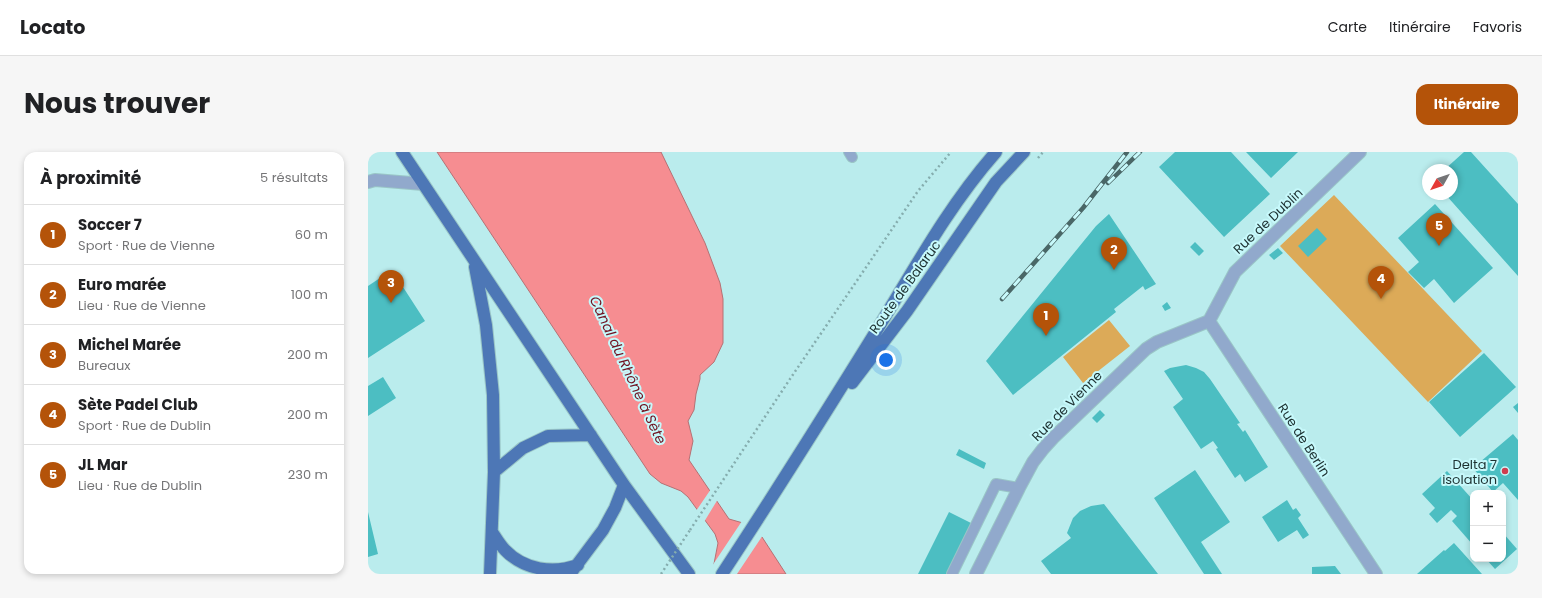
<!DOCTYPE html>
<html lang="fr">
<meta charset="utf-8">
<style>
body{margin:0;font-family:Poppins,sans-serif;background:#f6f6f6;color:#202124}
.controls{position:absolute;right:12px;bottom:12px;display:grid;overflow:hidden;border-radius:8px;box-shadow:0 2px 6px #0003}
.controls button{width:36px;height:36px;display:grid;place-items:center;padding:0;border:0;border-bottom:1px solid #e0e0e0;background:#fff;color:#202124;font:20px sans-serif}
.compass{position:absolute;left:1054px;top:12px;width:36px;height:36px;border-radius:50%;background:#fff;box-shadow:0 2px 6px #0003;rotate:230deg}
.you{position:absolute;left:518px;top:208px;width:14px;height:14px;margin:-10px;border:3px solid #fff;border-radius:50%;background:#1a73e8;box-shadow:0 0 0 6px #1a73e833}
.badge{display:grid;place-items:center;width:26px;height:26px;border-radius:50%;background:#b45309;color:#fff;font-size:13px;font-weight:700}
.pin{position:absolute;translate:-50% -33px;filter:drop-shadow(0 1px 2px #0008)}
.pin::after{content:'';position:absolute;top:21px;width:14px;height:12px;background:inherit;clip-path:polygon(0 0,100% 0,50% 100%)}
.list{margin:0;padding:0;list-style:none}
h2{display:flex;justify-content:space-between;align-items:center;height:52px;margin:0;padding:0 16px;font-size:17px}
h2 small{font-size:13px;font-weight:400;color:#757577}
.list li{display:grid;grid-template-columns:26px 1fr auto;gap:12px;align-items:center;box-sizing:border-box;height:60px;padding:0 16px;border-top:1px solid #e0e0e0}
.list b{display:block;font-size:15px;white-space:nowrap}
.list p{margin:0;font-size:13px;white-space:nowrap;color:#757577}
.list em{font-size:13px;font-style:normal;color:#757577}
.map{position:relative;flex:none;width:1150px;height:422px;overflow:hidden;border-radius:12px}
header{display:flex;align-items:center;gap:24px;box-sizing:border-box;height:56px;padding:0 20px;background:#fff;border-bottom:1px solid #e0e0e0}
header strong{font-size:19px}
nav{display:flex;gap:22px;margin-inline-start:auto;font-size:14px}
.intro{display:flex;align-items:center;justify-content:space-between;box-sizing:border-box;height:96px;padding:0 24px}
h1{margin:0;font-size:28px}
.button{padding:10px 18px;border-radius:12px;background:#b45309;color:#fff;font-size:14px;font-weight:700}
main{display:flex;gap:24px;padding:0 24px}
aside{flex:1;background:#fff;border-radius:12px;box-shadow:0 2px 6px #0003}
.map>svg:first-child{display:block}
</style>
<header>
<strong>Locato</strong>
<nav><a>Carte</a><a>Itinéraire</a><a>Favoris</a></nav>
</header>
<div class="intro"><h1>Nous trouver</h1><a class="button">Itinéraire</a></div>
<main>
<aside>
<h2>À proximité<small>5 résultats</small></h2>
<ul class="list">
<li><span class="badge">1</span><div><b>Soccer 7</b><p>Sport · Rue de Vienne</p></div><em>60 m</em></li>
<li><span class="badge">2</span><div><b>Euro marée</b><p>Lieu · Rue de Vienne</p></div><em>100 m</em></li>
<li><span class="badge">3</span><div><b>Michel Marée</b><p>Bureaux</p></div><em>200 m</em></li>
<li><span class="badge">4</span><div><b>Sète Padel Club</b><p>Sport · Rue de Dublin</p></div><em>200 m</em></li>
<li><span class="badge">5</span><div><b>JL Mar</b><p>Lieu · Rue de Dublin</p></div><em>230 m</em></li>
</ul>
</aside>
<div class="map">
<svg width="1150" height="422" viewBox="0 0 1150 422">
<rect width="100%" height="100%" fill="#baeced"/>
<path fill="#dcaa58" d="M966,43L1114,199L1060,250L912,94Z
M741,168L762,194L715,231L695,205Z"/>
<path fill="#f68d91" stroke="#b57174" d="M69,0H293L337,91L352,131L355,147V191L346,210L332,223V227L328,242L326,258L320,269L325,289L321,308L361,367L375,371L394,385L418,422H344L350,391L347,382L320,345L313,339L293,331L282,322Z"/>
<path fill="#baeced" d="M343,337L350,347L336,370L328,359Z
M374,369L395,383L369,422H341L342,417Z"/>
<path fill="#4cbec2" d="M807,0H863L902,42L856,85L791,15Z
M878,0H930L903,26Z
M1096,0H1103L1150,52V124L1077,42H1084V18H1076Z
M1067,52L1125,116L1086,151L1066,127L1056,136L1040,120L1051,110L1030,86Z
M741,62L788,132L777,138L775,134L746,157L748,160L645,243L618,209L728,74Z
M949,76L959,87L940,105L930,94Z
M827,90L836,99L831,104L822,95Z
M910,96L915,101L906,108L901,103Z
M24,118L57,169L0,206V134Z
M799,150L803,156L797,159L794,154Z
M1116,201L1148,235L1092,285L1061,250Z
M818,213L828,216L836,220L842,227L872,271L869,272L875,280L877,278L900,315L877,330L872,322L867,326L848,297L850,296L845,289L833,297L805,255L815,247L796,219L802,216Z
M15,225L28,246L0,264V234Z
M1150,251V261L1145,255Z
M732,258L737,263L729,271L724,266Z
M1145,282L1150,288V348L1135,331L1125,340L1105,316Z
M591,297L618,311L616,317L588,303Z
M827,318L862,370L833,390L854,422H836L786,346Z
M1079,319L1105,348V393L1084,369L1089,364L1083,358L1069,371L1061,362L1067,356L1054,342Z
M919,348L925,358L928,356L933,363L930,366L941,383L935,387L929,378L910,390L894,365Z
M736,352L790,422H683L673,409L703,386L699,381L705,366L712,359L723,354Z
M0,360L10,402L0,405Z
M581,360L605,372L579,422H550Z
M1135,381L1149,397L1127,417L1118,407H1135Z
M1086,391L1114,422H1049L1076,398L1077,399Z
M967,414L973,422H944V415Z"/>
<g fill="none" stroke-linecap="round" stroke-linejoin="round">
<g stroke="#9ac6c7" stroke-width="12">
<path id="lane" d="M481,0L484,5
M584,422L628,332L651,336"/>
</g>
<g stroke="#9ac6c7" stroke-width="14">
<path id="street" d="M0,30L7,28L55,32
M841,169L1008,422
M841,169L867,120L992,0
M608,422L651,336L665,310L675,297L685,286L778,197L789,190L841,169"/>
</g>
<g stroke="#9ac6c7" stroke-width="14">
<path id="primary" d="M34,0L256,333L321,422
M107,115L118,173L125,243L126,320L122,422
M484,231L539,159L628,30L656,0
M126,320L155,296L180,284L223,283
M124,380C128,386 132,393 137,398C156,418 185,422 210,413
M202,422L235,378L247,356L256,333
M354,422C408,340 460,257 512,173C548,114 582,52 628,0"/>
</g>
<path stroke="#85adae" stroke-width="2.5" stroke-dasharray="2 3" stroke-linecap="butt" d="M670,6L675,0
M322,378L424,224L550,39L583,0"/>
<use href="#lane" stroke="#91a9cc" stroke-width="10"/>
<use href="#street" stroke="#91a9cc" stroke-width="12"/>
<use href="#primary" stroke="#4d77b6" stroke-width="12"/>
<g stroke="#4a6767" stroke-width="4.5">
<path id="rail" d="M740,31L772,0
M634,147L715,56L759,0"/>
</g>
<use href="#rail" stroke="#c7f9fb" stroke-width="3" stroke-dasharray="9" stroke-linecap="butt"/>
<path stroke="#85adae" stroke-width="2.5" stroke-dasharray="2 3" stroke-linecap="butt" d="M293,422L322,378"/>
</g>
<circle fill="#ce3d4f" stroke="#c7f9fb" stroke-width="1.5" cx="1137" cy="319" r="4"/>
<g text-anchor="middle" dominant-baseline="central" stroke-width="4" stroke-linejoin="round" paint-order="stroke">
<g font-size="13" fill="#1c3030" stroke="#c7f9fb">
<text transform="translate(900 69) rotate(-43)">Rue de Dublin</text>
<text transform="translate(537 135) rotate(-54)">Route de Balaruc</text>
<text transform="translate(699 254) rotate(-45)">Rue de Vienne</text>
<text transform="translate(936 288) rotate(57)">Rue de Berlin</text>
</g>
<g font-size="13" fill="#1c3030" stroke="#c7f9fb" text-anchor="end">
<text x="1129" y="312">Delta 7<tspan x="1129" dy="15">isolation</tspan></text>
</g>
<g font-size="14" font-style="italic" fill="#711423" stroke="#c7f9fb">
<text transform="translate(260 218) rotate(65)">Canal du Rhône à Sète</text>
</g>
</g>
</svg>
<div class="controls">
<button>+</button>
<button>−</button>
</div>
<svg class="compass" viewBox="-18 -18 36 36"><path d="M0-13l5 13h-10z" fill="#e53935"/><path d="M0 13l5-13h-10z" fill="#757577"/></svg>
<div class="you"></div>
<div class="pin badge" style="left:678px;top:184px">1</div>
<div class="pin badge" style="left:746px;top:118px">2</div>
<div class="pin badge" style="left:23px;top:151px">3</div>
<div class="pin badge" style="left:1013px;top:147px">4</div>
<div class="pin badge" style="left:1071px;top:94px">5</div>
</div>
</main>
